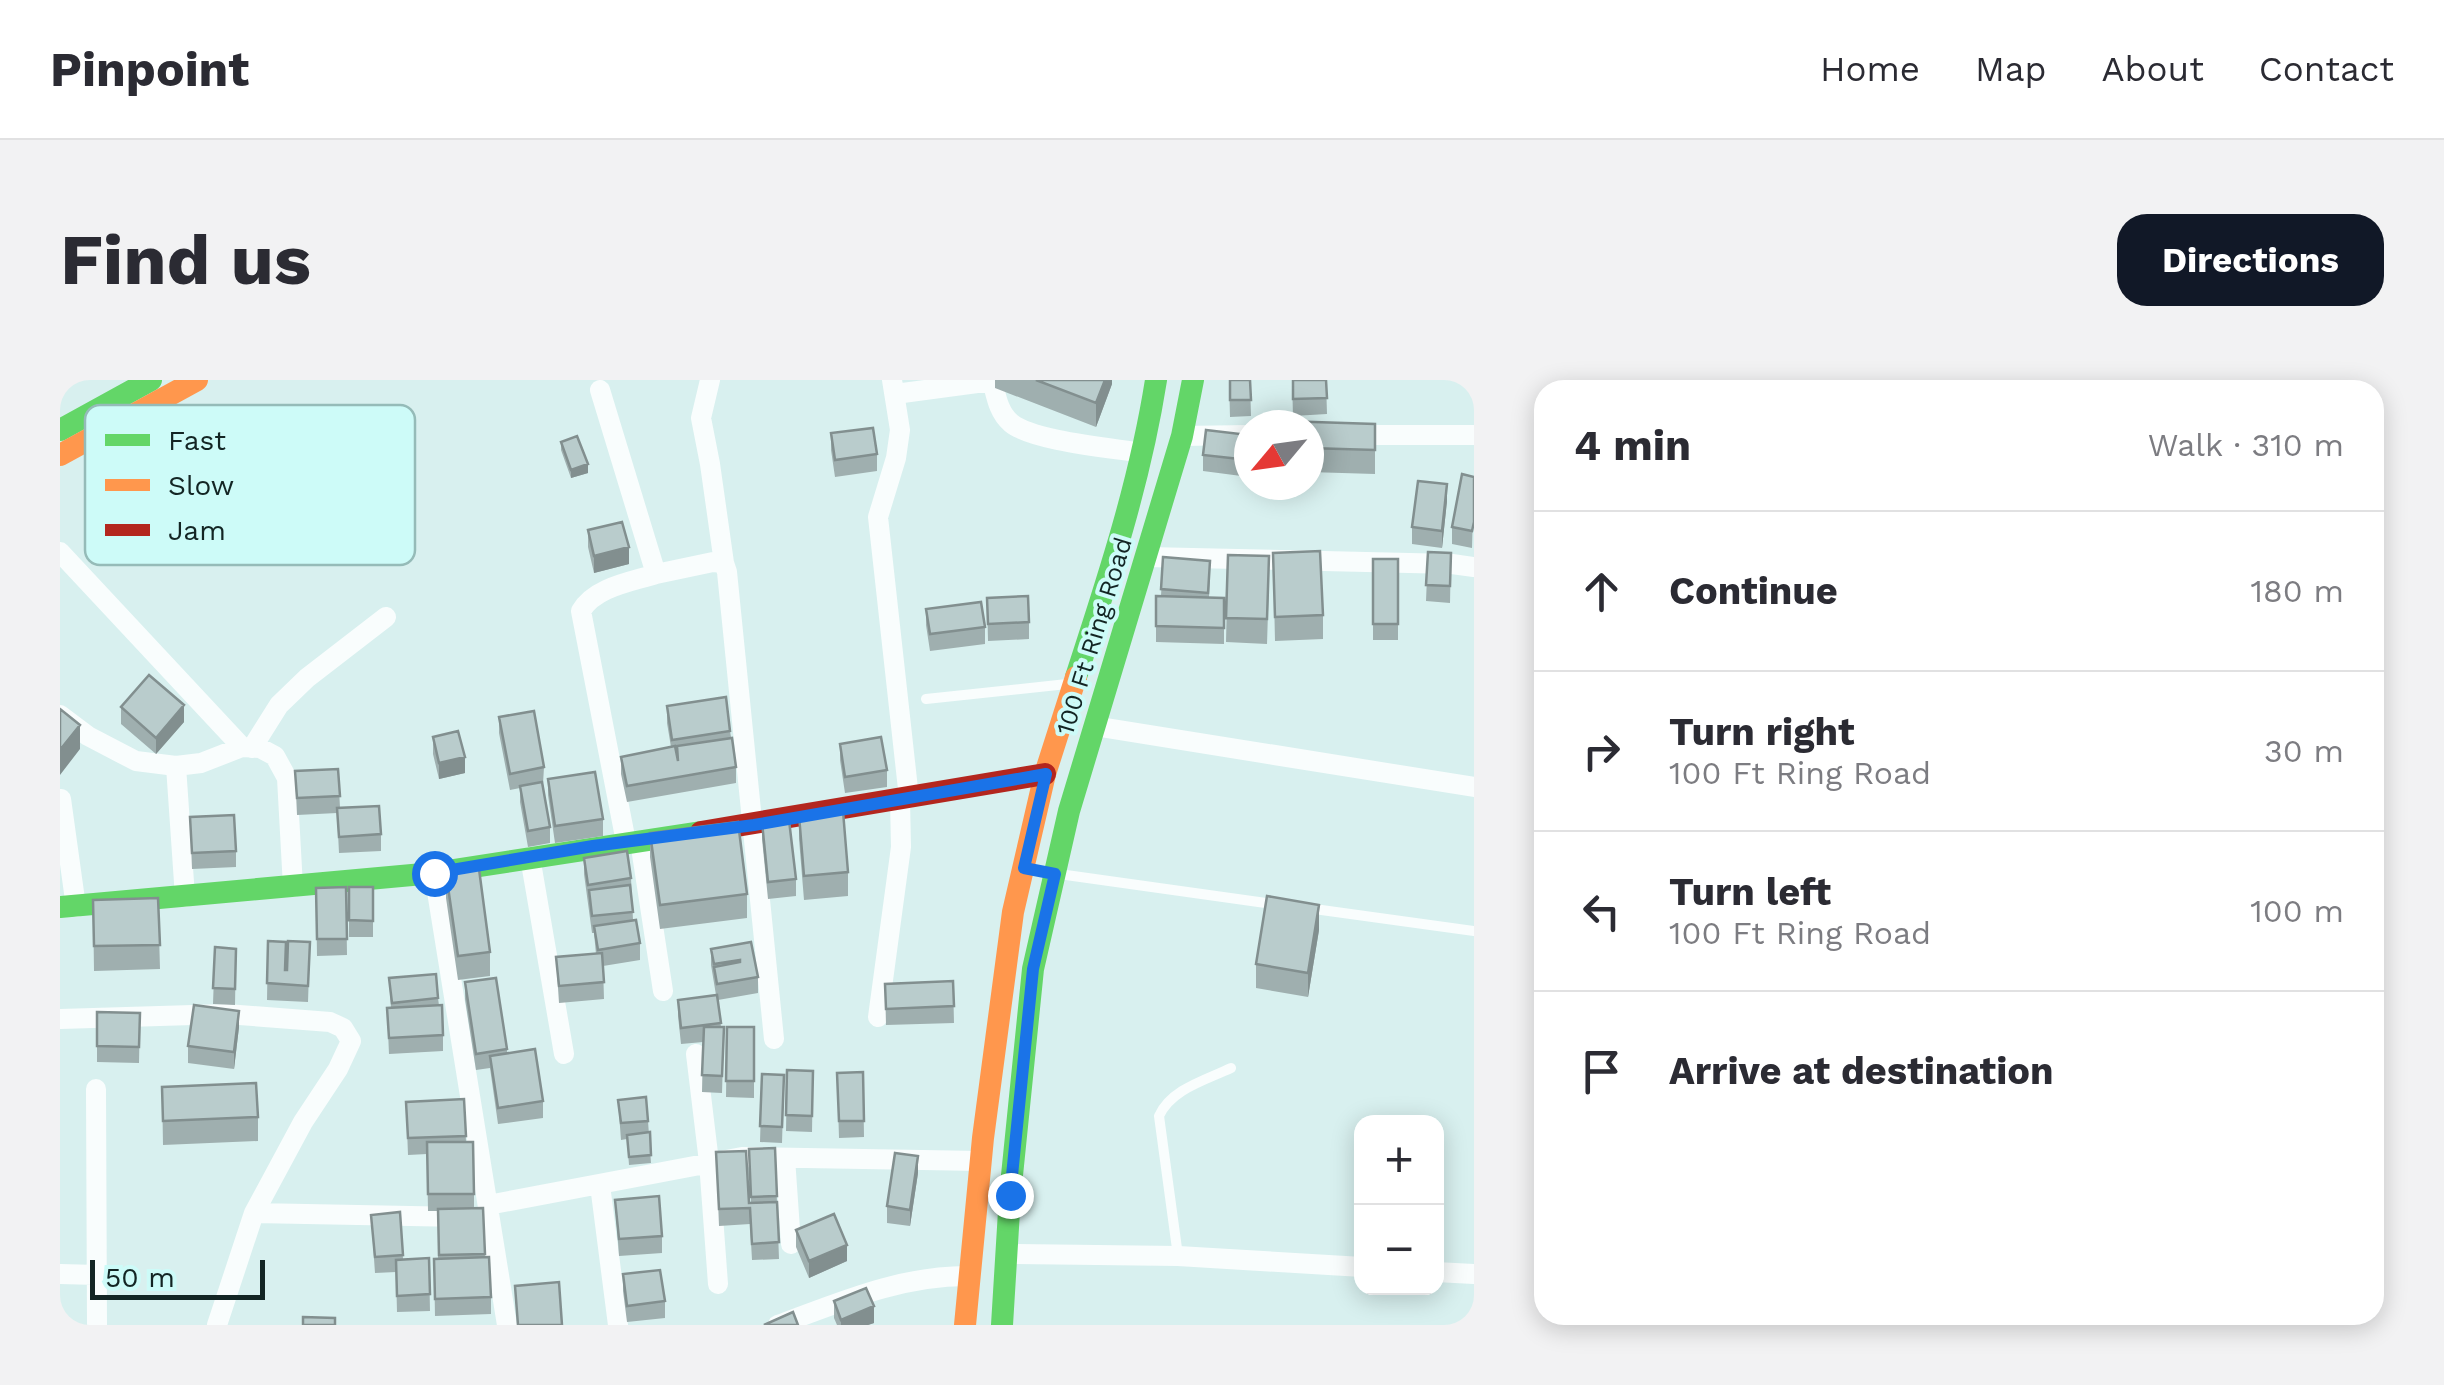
<!DOCTYPE html>
<meta charset="utf-8">
<style>
body{margin:0;font-family:"Work Sans",sans-serif;background:#f2f2f3;color:#2b2b33}
.controls{position:absolute;right:30px;bottom:30px;display:grid;overflow:hidden;border-radius:20px;box-shadow:0 5px 25px #0003}
.controls button{width:90px;height:90px;display:grid;place-items:center;padding:0;border:0;border-bottom:2px solid #e1e1e2;background:#fff;color:#2b2b33;font:50px sans-serif}
.compass{position:absolute;left:1174px;top:30px;width:90px;height:90px;border-radius:50%;background:#fff;box-shadow:0 5px 25px #0003;rotate:241deg}
.scale{position:absolute;left:30px;bottom:25px;width:175px;box-sizing:border-box;padding-left:10px;border:5px solid #132524;border-top:0;font-size:28px;line-height:35px;white-space:nowrap;color:#132524;-webkit-text-stroke:8px #cdfbf8;paint-order:stroke}
.stop{position:absolute;width:30px;height:30px;margin:-22px;border:8px solid #1a73e8;border-radius:50%;background:#fff}
.stop.end{background:#1a73e8;border-color:#fff;box-shadow:0 2px 10px #0008}
.list{margin:0;padding:0;list-style:none}
h2{display:flex;justify-content:space-between;align-items:center;height:130px;margin:0;padding:0 40px;font-size:42px}
h2 small{font-size:32px;font-weight:400;color:#7c7c81}
.list li{display:grid;grid-template-columns:65px 1fr auto;gap:30px;align-items:center;box-sizing:border-box;height:160px;padding:0 40px;border-top:2px solid #e1e1e2}
.list b{display:block;font-size:38px;white-space:nowrap}
.list p{margin:0;font-size:32px;white-space:nowrap;color:#7c7c81}
.list em{font-size:32px;font-style:normal;color:#7c7c81}
.icon{flex:none;width:55px;height:55px;fill:none;stroke:currentColor;stroke-width:2;stroke-linecap:round;stroke-linejoin:round}
.map{position:relative;flex:none;width:1414px;height:945px;overflow:hidden;border-radius:30px}
header{display:flex;align-items:center;gap:60px;box-sizing:border-box;height:140px;padding:0 50px;background:#fff;border-bottom:2px solid #e1e1e2}
header strong{font-size:48px}
nav{display:flex;gap:55px;margin-inline-start:auto;font-size:35px}
.intro{display:flex;align-items:center;justify-content:space-between;box-sizing:border-box;height:240px;padding:0 60px}
h1{margin:0;font-size:70px}
.button{padding:25px 45px;border-radius:30px;background:#111827;color:#fff;font-size:35px;font-weight:700}
main{display:flex;gap:60px;padding:0 60px}
aside{flex:1;background:#fff;border-radius:30px;box-shadow:0 5px 25px #0003}
.map>svg:first-child{display:block}
</style>
<header>
<strong>Pinpoint</strong>
<nav><a>Home</a><a>Map</a><a>About</a><a>Contact</a></nav>
</header>
<div class="intro"><h1>Find us</h1><a class="button">Directions</a></div>
<main>
<div class="map">
<svg width="1414" height="945" viewBox="0 0 1414 945">
<rect width="100%" height="100%" fill="#d8f0ef"/>
<g fill="none" stroke-linecap="round" stroke-linejoin="round">
<path stroke="#f9fdfd" stroke-width="10" d="M866,319L1007,304
M999,494L1220,525
M1247,528L1414,551
M1118,876L1099,736C1111,709 1146,700 1171,688"/>
<path stroke="#f9fdfd" stroke-width="20" d="M650,0L641,38L650,84L664,183
M832,0L840,50L836,78L818,137L849,418
M932,0C936,15 938,32 951,43C972,61 1052,68 1082,73
M540,10L596,194L653,182L664,183L667,192L714,659
M835,14L932,1
M1249,55H1414
M1122,56L1189,55
M0,172L182,367
M1087,177L1392,184L1414,187
M0,335L28,356L76,381L116,386L141,383L182,367L200,368L215,376L227,398L233,507
M1034,346L1414,407
M192,368L219,325L247,298L326,237
M116,386L125,517
M1,419L16,527
M580,461L603,611
M566,462L521,231C535,207 571,202 596,194
M470,477L504,674
M374,493L447,945
M818,637L841,467L840,420
M0,639L166,634L270,642L283,648L291,661L278,689L243,742L194,833L157,945
M636,674L649,782L658,904
M36,709L37,945
M725,778L731,864
M540,805L558,945
M428,825L682,777L920,781
M194,833L402,837
M946,874L1118,876L1302,887
M1376,892L1414,894
M0,894L37,895
M718,945C780,922 842,895 910,896"/>
<path stroke="#63d668" stroke-width="22" d="M0,50L91,0
M1016,297C1048,199 1080,102 1096,0
M0,527L374,493L641,452
M942,945L950,815L973,589L1009,431L1122,56L1133,0"/>
<path stroke="#ff974d" stroke-width="22" d="M0,75L137,0
M905,945L923,758L953,532L985,394L1016,297"/>
<path stroke="#b3261e" stroke-width="22" d="M641,452L985,394"/>
</g>
<path fill="#9fafaf" d="M935,0H1052V4L1036,47L935,8Z
M1169,0H1190L1191,36L1170,37Z
M1232,0H1266L1267,34L1233,36Z
M1315,44V94L1249,92V45Z
M771,53L817,74V91L775,97L771,70Z
M1189,55V97L1143,91V75Z
M501,62L528,93L511,98L501,70Z
M1414,97L1412,168L1392,164V147Z
M1387,121L1382,168L1352,164V147Z
M528,150L569,184L534,193L528,167Z
M1368,172L1391,173L1390,223L1366,221Z
M1213,173L1263,235V259L1215,261Z
M1168,175L1209,200L1207,264L1166,262Z
M1103,177L1150,198L1149,217L1164,218V264L1096,262V216H1101Z
M1313,179H1338V260H1313Z
M927,218L969,242V259L928,261Z
M866,229L925,247V264L870,271L866,245Z
M607,326L670,351L676,387V403L567,422L561,394V377L611,367L607,343Z
M61,327L124,342L96,374L61,344Z
M439,337L484,387L483,404L490,447V463L468,467L460,422V408L450,410L439,353Z
M373,357L405,393L379,399L373,374Z
M780,364L827,390V407L785,413L780,380Z
M278,389L280,428L321,454V471L279,473L277,433L237,435L235,391Z
M488,399L543,439V456L495,463L488,415Z
M739,435L788,492V516L744,520L739,459Z
M130,437L176,471V487L132,489Z
M702,442L736,499V516L708,519L702,459Z
M590,453L687,514V538L600,549L590,477Z
M524,478L571,498L573,540L580,563V580L543,586L544,619L499,623L496,577L536,574L534,553H532L524,494Z
M386,493L430,572V596L398,600L386,518Z
M286,507L287,575L257,576L256,508Z
M289,507H313V557H289Z
M98,518L100,589L34,591L33,520Z
M1259,550L1248,617L1196,608V584Z
M208,561L227,590L250,562L248,622L207,620Z
M691,562L698,597V613L658,620L661,647H664L662,713L642,712L643,662L621,664L618,636V620L656,615L651,585V569Z
M155,567L176,569L175,625L153,624Z
M329,598L378,618L383,655V671L329,674L327,628H331Z
M893,601L894,643L826,645L825,604Z
M405,602L447,669V674L483,721V738L438,744L430,688L416,690L405,619Z
M37,632L80,633L79,683L37,682Z
M179,647L174,689L128,683V666Z
M667,647H694V718L666,717Z
M727,690L753,691L752,752L726,751Z
M803,692L804,757L779,758L777,693Z
M702,694L724,695L722,763L700,762Z
M102,707L198,737V761L103,765Z
M404,719L406,762L414,814V828H423L425,878L431,917V934L375,936L374,879H378V831H368L367,774L348,775L346,722Z
M558,720L588,741L591,783L569,785L567,759L561,760Z
M715,768L719,879L692,880L690,844L659,846L656,772L689,823H691L689,769Z
M858,793L850,846L827,843V826Z
M555,820L602,856V873L559,876Z
M340,832L343,879L369,878L370,931L337,932L336,892L315,893L311,835Z
M736,850L787,881L749,898L736,867Z
M563,894L605,921V938L567,942L563,911Z
M774,921L814,943L808,945H777L774,938Z"/>
<path fill="#828f8f" d="M1045,0H1052V4L1036,47V23Z
M528,84V93L511,98V90Z
M1387,104V121L1382,168V151Z
M569,167V184L534,193V176Z
M124,325V342L96,374V358Z
M20,345V369L0,395V370Z
M405,377V393L379,399V383Z
M1259,525V550L1248,617V593Z
M179,631V647L174,689V672Z
M858,776V793L850,846V830Z
M787,865V881L749,898V881Z
M814,926V943L808,945H781V940Z"/>
<path fill="#b9cccc" stroke="#828f8f" stroke-width="2.5" d="M976,0H1045L1036,23Z
M1170,0H1190L1191,20H1170Z
M1233,0H1266L1267,18L1233,19Z
M1223,41L1315,44V70L1249,68V45H1222Z
M813,48L817,74L775,80L771,53Z
M1146,50L1189,55V80L1143,75Z
M517,56L528,84L511,90L501,62Z
M1402,94L1414,97V142L1412,151L1392,147Z
M1358,101L1387,104L1382,151L1352,147Z
M562,142L569,167L534,176L528,150Z
M1260,171L1263,235L1215,237L1213,173Z
M1368,172L1391,173L1390,206L1366,205Z
M1168,175L1209,176L1207,239L1166,238Z
M1103,177L1150,181L1148,213L1101,209Z
M1313,179H1338V244H1313Z
M968,216L969,242L928,244L927,218Z
M1096,216L1164,218V248L1096,246Z
M921,222L925,247L870,254L866,229Z
M89,295L124,325L96,358L61,327Z
M666,317L670,351L612,360L607,326Z
M0,329L20,345L0,370Z
M474,331L484,387L450,394L439,337Z
M398,351L405,377L379,383L373,357Z
M821,357L827,390L785,397L780,364Z
M672,358L676,387L567,406L561,377L615,366L618,381L617,366Z
M278,389L280,416L237,418L235,391Z
M535,392L543,439L495,446L488,399Z
M482,402L490,447L468,451L460,406Z
M319,426L321,454L279,457L277,428Z
M783,431L788,492L744,496L739,435Z
M174,435L176,471L132,473L130,437Z
M729,440L736,499L708,502L702,442Z
M678,442L687,514L600,525L590,453Z
M567,471L571,498L528,505L524,478Z
M419,489L430,572L398,576L386,493Z
M570,505L573,532L532,536L529,510Z
M286,507L287,559H257L256,508Z
M289,507H313V541L289,540Z
M1207,516L1259,525L1248,593L1196,584Z
M98,518L100,565L34,566L33,520Z
M576,540L580,563L538,570L534,546Z
M208,561L226,562L225,590H227L228,561L250,562L248,606L207,603Z
M691,562L698,597L657,604L654,587L680,582V580L654,584L651,569Z
M155,567L176,569L175,609L153,608Z
M542,573L544,602L499,606L496,577Z
M376,594L378,618L332,623L329,598Z
M436,598L447,669L416,674L405,602Z
M893,601L894,626L826,629L825,604Z
M657,615L661,643L621,648L618,620Z
M134,625L179,631L174,672L128,666Z
M382,625L383,655L329,658L327,628Z
M37,632L80,633L79,667L37,666Z
M644,647H664L662,696L642,695Z
M667,647H694V701H666Z
M475,669L483,721L438,728L430,676Z
M727,690L753,691L752,736L726,735Z
M803,692L804,741H779L777,693Z
M702,694L724,695L722,747L700,746Z
M196,703L198,737L103,741L102,707Z
M586,717L588,741L561,743L558,720Z
M404,719L406,756L348,758L346,722Z
M590,752L591,775L569,777L567,755Z
M367,762H413L414,814H368Z
M715,768L717,816L691,817L689,769Z
M686,771L689,823L717,822L719,862L692,864L690,828L659,829L656,772Z
M835,773L858,776L850,830L827,826Z
M599,816L602,856L559,859L555,820Z
M423,828L425,874L379,875L378,829Z
M340,832L343,875L315,877L311,835Z
M774,834L787,865L749,881L736,850Z
M429,877L431,917L375,919L374,879Z
M369,878L370,914L337,916L336,880Z
M600,890L605,921L567,926L563,894Z
M499,902L502,945H458L455,906Z
M806,908L814,926L781,940L774,921Z
M733,932L738,945H704Z
M243,937L275,938V945H243Z"/>
<g fill="none" stroke-linecap="round" stroke-linejoin="round">
<path stroke="#1a73e8" stroke-width="12" d="M374,493L533,466L694,445L986,394L964,488L995,494L973,589L950,815"/>
</g>
<g text-anchor="middle" dominant-baseline="central" stroke-width="8" stroke-linejoin="round" paint-order="stroke">
<g font-size="25" fill="#132524" stroke="#cdfbf8">
<text transform="translate(1034 256) rotate(-73)">100 Ft Ring Road</text>
</g>
</g>
<rect x="25" y="25" width="330" height="160" rx="15" fill="#cdfbf8" stroke="#95bbb8" stroke-width="2.5"/>
<rect x="45" y="54" width="45" height="12" fill="#63d668"/>
<rect x="45" y="99" width="45" height="12" fill="#ff974d"/>
<rect x="45" y="144" width="45" height="12" fill="#b3261e"/>
<g font-size="28" fill="#132524">
<text x="108" y="70">Fast</text>
<text x="108" y="115">Slow</text>
<text x="108" y="160">Jam</text>
</g>
</svg>
<div class="controls">
<button>+</button>
<button>−</button>
</div>
<svg class="compass" viewBox="-18 -18 36 36"><path d="M0-13l5 13h-10z" fill="#e53935"/><path d="M0 13l5-13h-10z" fill="#7c7c81"/></svg>
<div class="scale">50 m</div>
<div class="stop" style="left:374px;top:493px"></div>
<div class="stop end" style="left:950px;top:815px"></div>
</div>
<aside>
<h2>4 min<small>Walk · 310 m</small></h2>
<ul class="list">
<li><svg class="icon" aria-label="ahead" viewBox="0 0 24 24"><path d="M12 20V5M6 11l6-6 6 6"/></svg><div><b>Continue</b></div><em>180 m</em></li>
<li><svg class="icon" aria-label="right" viewBox="0 0 24 24"><path d="M7 20v-9h11M14 6l5 5-5 5"/></svg><div><b>Turn right</b><p>100 Ft Ring Road</p></div><em>30 m</em></li>
<li><svg class="icon" aria-label="left" viewBox="0 0 24 24"><path d="M17 20v-9H6M10 6l-5 5 5 5"/></svg><div><b>Turn left</b><p>100 Ft Ring Road</p></div><em>100 m</em></li>
<li><svg class="icon" aria-label="arrive" viewBox="0 0 24 24"><path d="M6 21V4h12l-3 4 3 4H6"/></svg><div><b>Arrive at destination</b></div></li>
</ul>
</aside>
</main>
